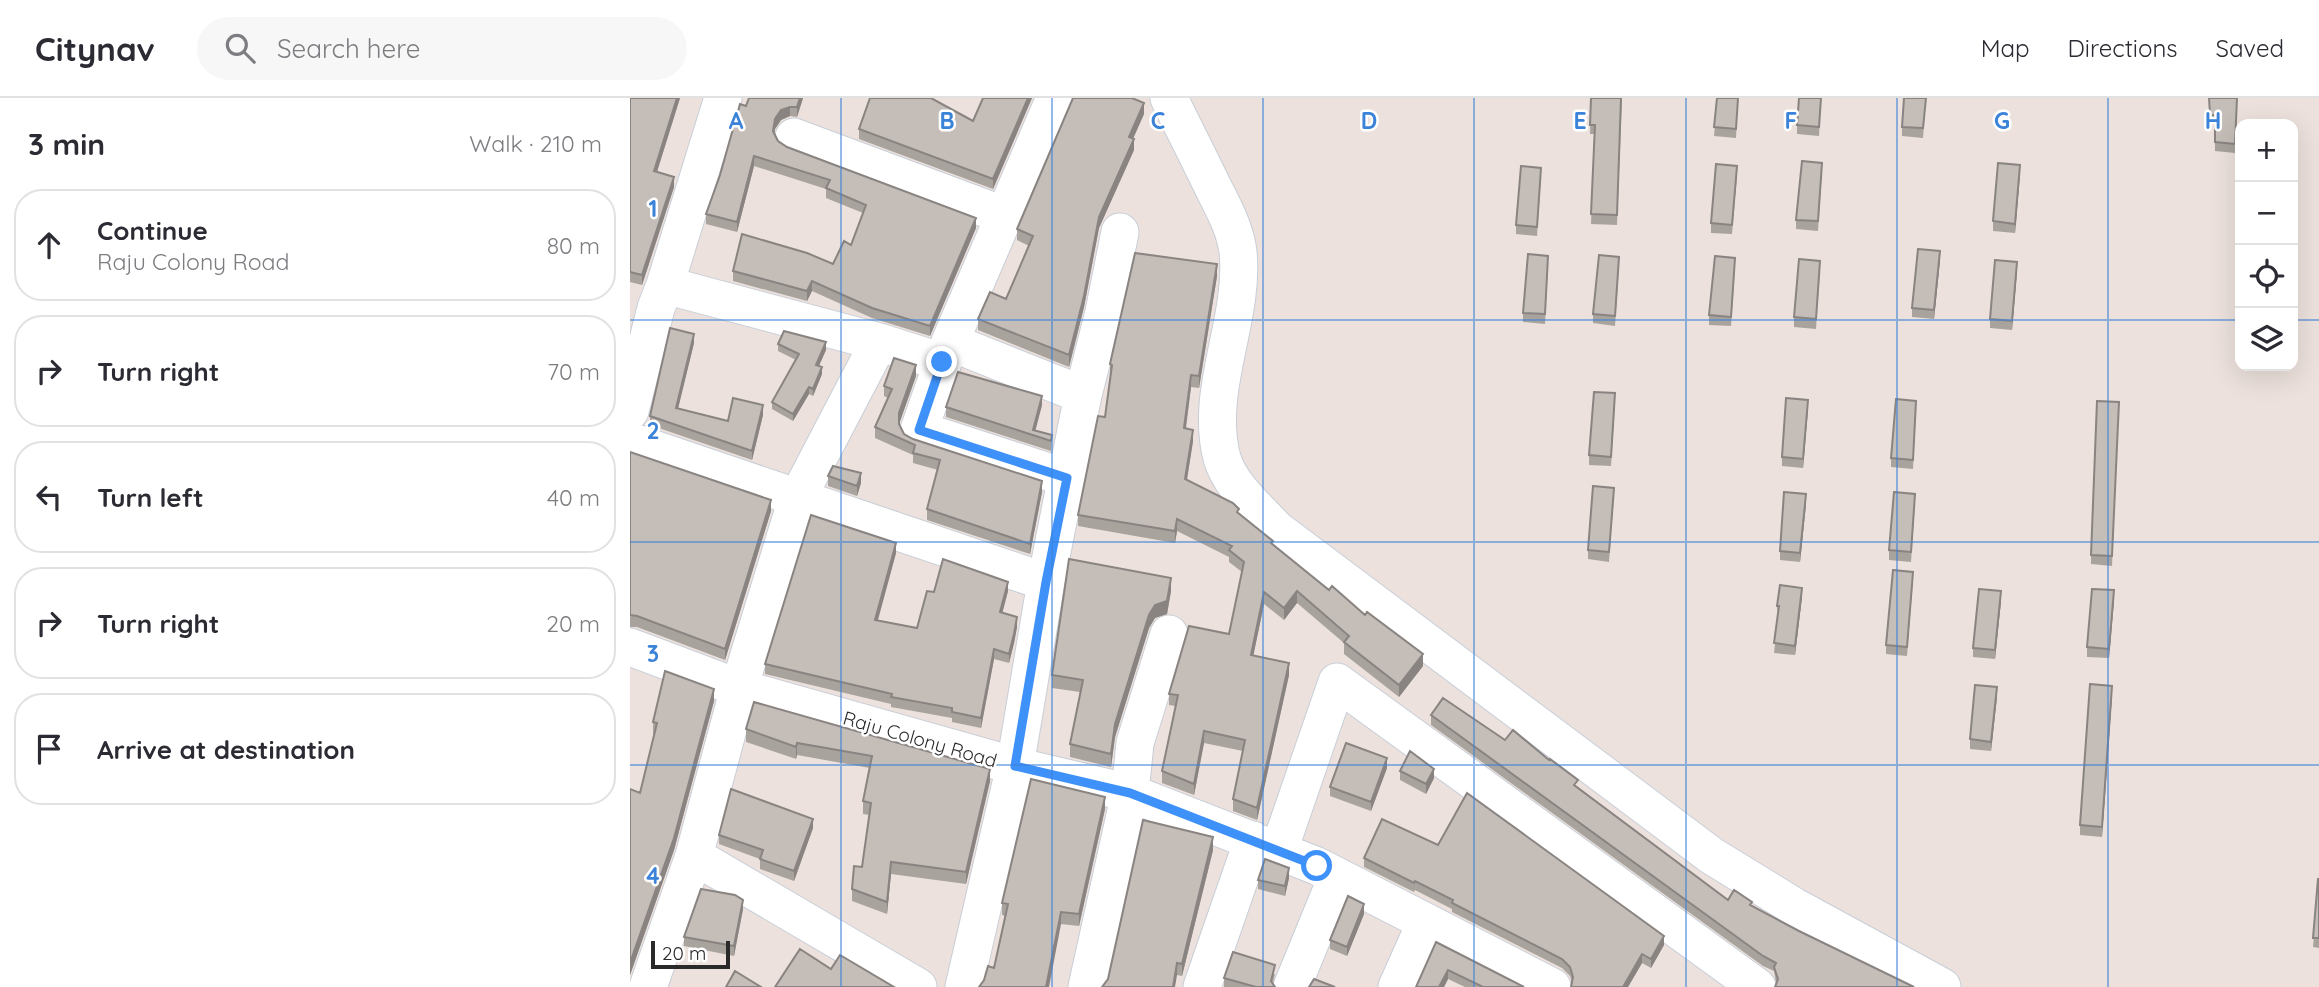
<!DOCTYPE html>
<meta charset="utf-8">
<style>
body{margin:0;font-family:Quicksand,sans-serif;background:#f7f7f7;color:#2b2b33}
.controls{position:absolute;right:21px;top:21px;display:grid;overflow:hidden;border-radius:14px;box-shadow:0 7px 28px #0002}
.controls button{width:63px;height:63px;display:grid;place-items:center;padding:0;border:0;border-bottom:2px solid #e1e1e2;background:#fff;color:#2b2b33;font:35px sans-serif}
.scale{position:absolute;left:21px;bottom:18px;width:79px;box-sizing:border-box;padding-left:7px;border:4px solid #2a2a2a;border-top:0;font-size:19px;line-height:24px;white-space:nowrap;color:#2a2a2a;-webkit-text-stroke:5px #fff;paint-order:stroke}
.stop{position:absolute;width:21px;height:21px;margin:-16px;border:5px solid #3e91f8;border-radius:50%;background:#fff}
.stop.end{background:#3e91f8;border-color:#fff;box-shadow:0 2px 7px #0008}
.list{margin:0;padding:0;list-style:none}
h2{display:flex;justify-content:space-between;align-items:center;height:91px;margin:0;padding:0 28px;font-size:30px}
h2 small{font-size:23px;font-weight:400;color:#7c7c81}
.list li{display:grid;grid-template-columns:46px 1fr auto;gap:21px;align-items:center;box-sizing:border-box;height:112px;margin:0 14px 14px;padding:0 14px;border:2px solid #e1e1e2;border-radius:28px}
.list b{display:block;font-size:26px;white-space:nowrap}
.list p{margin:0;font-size:23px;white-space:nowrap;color:#7c7c81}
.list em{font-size:23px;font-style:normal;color:#7c7c81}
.icon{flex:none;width:38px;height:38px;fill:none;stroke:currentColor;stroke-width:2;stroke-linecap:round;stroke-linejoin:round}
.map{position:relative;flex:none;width:1689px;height:889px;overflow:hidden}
header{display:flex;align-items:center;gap:42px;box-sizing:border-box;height:98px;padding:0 35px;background:#fff;border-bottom:2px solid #e1e1e2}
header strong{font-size:33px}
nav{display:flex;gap:38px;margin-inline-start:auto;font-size:24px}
.search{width:490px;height:63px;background:#f7f7f7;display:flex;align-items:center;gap:18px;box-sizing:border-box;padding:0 24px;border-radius:38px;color:#7c7c81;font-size:26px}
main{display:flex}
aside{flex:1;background:#fff}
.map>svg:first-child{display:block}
</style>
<header>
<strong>Citynav</strong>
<div class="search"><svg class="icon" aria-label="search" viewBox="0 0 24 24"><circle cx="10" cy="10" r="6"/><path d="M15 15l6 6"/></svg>Search here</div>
<nav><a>Map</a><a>Directions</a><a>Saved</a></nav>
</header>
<main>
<aside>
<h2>3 min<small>Walk · 210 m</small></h2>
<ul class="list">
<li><svg class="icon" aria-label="ahead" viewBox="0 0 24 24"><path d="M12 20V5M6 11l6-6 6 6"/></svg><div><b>Continue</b><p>Raju Colony Road</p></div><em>80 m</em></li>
<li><svg class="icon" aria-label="right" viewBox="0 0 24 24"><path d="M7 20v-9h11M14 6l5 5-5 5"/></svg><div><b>Turn right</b></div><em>70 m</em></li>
<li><svg class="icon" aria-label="left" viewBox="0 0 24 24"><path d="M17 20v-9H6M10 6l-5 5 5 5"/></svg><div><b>Turn left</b></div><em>40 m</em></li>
<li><svg class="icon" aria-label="right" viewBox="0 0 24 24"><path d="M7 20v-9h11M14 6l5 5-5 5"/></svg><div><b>Turn right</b></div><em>20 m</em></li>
<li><svg class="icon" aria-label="arrive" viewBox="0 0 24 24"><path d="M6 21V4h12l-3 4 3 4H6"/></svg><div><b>Arrive at destination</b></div></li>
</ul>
</aside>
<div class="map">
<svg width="1689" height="889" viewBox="0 0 1689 889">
<rect width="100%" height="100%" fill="#ece1dc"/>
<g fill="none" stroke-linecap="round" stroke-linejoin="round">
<g stroke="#c8ced8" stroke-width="39">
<path id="minor" d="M425,0L320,244L289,332L437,380
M539,0C552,27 566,54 579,81C590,104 605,128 608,154C615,221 574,293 592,360C600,388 627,410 646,431L1082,758L1165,809L1312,889
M164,39L373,117
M35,187L249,244L312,264
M320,244L453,297
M0,313L26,210L35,187L93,0
M0,343L416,484
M0,549L109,590L385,668L500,695L687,768L922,889
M649,752L707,584L1127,889
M64,758L288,889
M18,889L64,758L109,590L167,401L249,244
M334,889L385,668L416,484L453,297L474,214L490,134
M457,889L500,695L505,645L539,536
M572,889L623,742
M662,889L707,779
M767,889L796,824"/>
</g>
<use href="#minor" stroke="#fff" stroke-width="37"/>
</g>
<path fill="#a9a39e" d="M0,0H50L27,74L44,89L12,187L0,184Z
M173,0L167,19L160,18L151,22L145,31L144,35L148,43L157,49L346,130L300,238L242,220L182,193L177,203L103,183V173L203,166L221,147L233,115L196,100V91L124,68L107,134L76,126V116L116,8Z
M353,0H402L363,91L229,41V31L343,23Z
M961,0H992L987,127L961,126L964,36H960Z
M1087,0H1108L1106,40L1084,38Z
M1191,0L1189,38L1167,36V27Z
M1296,0L1293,40L1272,38V29Z
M1579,0H1607L1605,55L1585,53V27L1580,25Z
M514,16L503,40L504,52L469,130L454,209L439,269L348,232V221L376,201L399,148L387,142V131Z
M1192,74L1188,133L1166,131V122Z
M1390,76L1385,135L1363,133V123Z
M1107,78L1102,136L1081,135V125Z
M911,79L907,138L886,136V127Z
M1310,162L1304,221L1282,219V210Z
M918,167L915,226L893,224V215Z
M989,169L985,228L963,225V216Z
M1105,170L1101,228L1079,227V217Z
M1190,172L1186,231L1164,229V219Z
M1387,173L1382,232L1360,230V221Z
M587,178L569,290L561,289L556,331L563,343L557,382L609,415L643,447L793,568L769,599L714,556V545L667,505L654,522L634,506L623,558L659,577L627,722L603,713V701L613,653L574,645L564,697L532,685V673L545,608L539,607V596L599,536L612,474L599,464V459L547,433L545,445L448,428V417L475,319L481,278H480V266Z
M64,245L48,310L98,323L133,317L122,362L20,327V318Z
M148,246L196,252L189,268L192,276L183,298L179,296L163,323L142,311V304L166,262L148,253Z
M286,278L269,326L274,336L283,341L412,394L400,456L297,422V411L308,372L283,365V357L245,340V329L258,300L254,298V288Z
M1489,304L1482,468L1461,466V457Z
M985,305L981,368L959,367V357Z
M412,307L405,332L422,337L421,353L316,319V309Z
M1178,311L1173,370L1152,368V359Z
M1286,312L1283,371L1261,369V360Z
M0,354L141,413L95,562L7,529H0Z
M198,378L231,385L227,398L198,388Z
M984,399L979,464L958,461V452Z
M1285,405L1281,464L1259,462V452Z
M1176,406L1170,464L1150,462V453Z
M266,455L248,522L287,530L304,494L378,493L372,515L387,529L384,545L379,565L364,561L351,630L322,624V620L261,609V606L135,576V566Z
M1283,483L1277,558L1256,556V547Z
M541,493L537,516L525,520L519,530L485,639L481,669L440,659V646L450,594L422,590V577Z
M1172,499L1165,557L1144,555L1148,517L1147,508Z
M1484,502L1479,560L1457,559V549Z
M1371,503L1365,561L1343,559V550Z
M1482,598L1472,739L1450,737V727Z
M1367,599L1361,653L1340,651V641Z
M84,603L44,752L0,877V691L10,695L25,636H23V624Z
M801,617L875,642L948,689L1098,802L1122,808L1169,833L1146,885L1144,873L1133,868L801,627Z
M116,631L360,683L336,786L261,776L257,816L222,803V791L232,769L240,717L233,716V703L240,670L167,657L166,661L116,644Z
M757,670L741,713L700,698V689Z
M770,673L804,680L796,696L770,682Z
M475,711L449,828L431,826L364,870L375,818L372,817V805Z
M183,730L164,783L130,771V761L89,746V737Z
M808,747L1034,847L1021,870L1012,865L998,889H941L942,884L940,878L932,870L822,814V811L785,792L784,794L734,769V760Z
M583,752L552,878L547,877L472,889Z
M659,780L655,798L628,791V782Z
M1689,781V850L1683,849Z
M113,811L104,858L54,848V839Z
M734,816L717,858L700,851V842Z
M806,844L894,889H835L818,881L814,889H786Z
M645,876L643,885L645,889H594V880Z"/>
<path fill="#898481" d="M47,0H50L24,83V73Z
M170,0H173L167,19V9Z
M398,0H402L363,91V81Z
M514,5V16L499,50V39Z
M160,9V18L151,22L145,31L143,43L145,21L151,12Z
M504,41V52L469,130L454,209L439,269V257L469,119Z
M124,58V68L107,134V124Z
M1390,67V76L1385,135V126Z
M44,79V89L12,187V177Z
M346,120V130L300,238V228Z
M1310,153V162L1304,221V212Z
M1387,164V173L1382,232V223Z
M587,166V178L569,290V278Z
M182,183V193L177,203V193Z
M64,236V245L46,319V310Z
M196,244V252L186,274V267Z
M286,267V278L269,326V315Z
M192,269V276L183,298V291Z
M561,277V289L554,342V330Z
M179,289V296L163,323V316Z
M412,298V307L404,338L403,332Z
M1178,302V311L1173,370V361Z
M133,307V317L122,362V353Z
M563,332V343L555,393V381Z
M231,375V385L227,398V388Z
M412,383V394L400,456V446Z
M1176,396V406L1170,464V455Z
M141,402V413L95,562V551Z
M547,421V433L545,445V433Z
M266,445V455L245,532V522Z
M541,480V493L537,516L525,520L519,530L485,639L481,669V656L485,626L519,517Z
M378,484V493L370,524V514Z
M1172,490V499L1165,557V548Z
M1484,492V502L1479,560V551Z
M667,493V505L654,522V510Z
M1371,493V503L1365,561V552Z
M634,494V506L621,569V557Z
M387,519V529L384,545L379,565V556Z
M364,551V561L351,630V620Z
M793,556V568L769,599V587Z
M659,565V577L627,722V710Z
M1482,588V598L1472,739V729Z
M1367,589V599L1361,653V644Z
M84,591V603L44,752L0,877V865Z
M574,633V645L564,697V686Z
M167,645V657L166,661V649Z
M757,660V670L741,713V704Z
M360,671V683L336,786V774Z
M804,671V680L796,696V686Z
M475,699V711L449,828V816Z
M183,721V730L164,783V773Z
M583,739V752L552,878V866Z
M261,764V776L257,816V804Z
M659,770V780L655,798V788Z
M113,802V811L104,858V848Z
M734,806V816L717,858V849Z
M431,814V826L419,889H416Z
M1034,838V847L1021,870V861Z
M1012,856V865L998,889H993Z
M547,865V877L545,889H543Z
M818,872V881L814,889H809Z"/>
<path fill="#c4bdb8" stroke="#898481" stroke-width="2" d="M0,0H47L24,73L44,79L12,177L0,174Z
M119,0H170L167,9H160L151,12L145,21L143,33L148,43L157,49L346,120L300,228L242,210L182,183L177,193L103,173L112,136L177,155L203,166L214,143L221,147L236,107L196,90L200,82L124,58L107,124L76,116L90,77L110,6L116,8Z
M240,0H301L343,23L353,0H398L363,81L229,31Z
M443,0H502L514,5L499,39L504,41L469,119L454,198L439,257L348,221L360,194L376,201L403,138L387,131Z
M961,0H991L987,117L961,116L965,27H960Z
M1087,0H1108L1106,31L1084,29Z
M1169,0H1191L1189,29L1167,27Z
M1274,0H1296L1293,30L1272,29Z
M1579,0H1607L1605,46L1585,44V18L1580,16Z
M1172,63L1192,65L1188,123L1166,122Z
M1368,65L1390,67L1385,126L1363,123Z
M1086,66L1107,68L1102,127L1081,125Z
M891,68L911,70L907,129L886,127Z
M1288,151L1310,153L1304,212L1282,210Z
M505,155L587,166L569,278L561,277L554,330L563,332L555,381L603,405L609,411L607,414L643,443L641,445L699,492L702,488L735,517L737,514L793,556L769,587L714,544L719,538L667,493L654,510L634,494L621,557L659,565L627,710L603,701L615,642L574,633L564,686L532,673L548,597L539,596L559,528L599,536L614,464L599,452L602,448L547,421L545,433L448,417L468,318L475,319L482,267L480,266Z
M898,156L918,158L915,216L893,215Z
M969,157L989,159L985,218L963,216Z
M1085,158L1105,160L1101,219L1079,217Z
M1169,161L1190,163L1186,221L1164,219Z
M1365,162L1387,164L1382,223L1360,221Z
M40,230L64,236L46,310L98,323L103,300L133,307L122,353L20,318Z
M154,233L196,244L186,267L192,269L183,291L179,289L163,316L142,304L169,256L148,246Z
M264,260L286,267L269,315V326L274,336L283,341L412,383L400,446L297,411L310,362L283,355L285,347L245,329L262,291L254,288Z
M328,274L412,298L403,332L422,337L421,343L316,309Z
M964,294L985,295L981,359L959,357Z
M1156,300L1178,302L1173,361L1152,359Z
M1266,301L1286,303L1283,362L1261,360Z
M1467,303L1489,304L1482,458L1461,457Z
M0,354L141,402L95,551L7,518L0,517Z
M203,368L231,375L227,388L198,378Z
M963,388L984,390L979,454L958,452Z
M1154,394L1176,396L1170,455L1150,453Z
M1264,394L1285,396L1281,454L1259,452Z
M181,417L266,445L245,522L287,530L297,493L304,494L313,461L378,484L370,514L387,519L384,536L379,556L364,551L351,620L322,614V610L261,599L262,596L135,566Z
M439,461L541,480L537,503L525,507L519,517L485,626L481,656L440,646L453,582L422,577Z
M1263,472L1283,474L1277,549L1256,547Z
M1150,487L1172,490L1165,548L1144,545L1149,508H1147Z
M1349,491L1371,493L1365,552L1343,550Z
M1462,491L1484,492L1479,551L1457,549Z
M35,573L84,591L44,740L0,865V691L10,695L27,625L23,624Z
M1460,586L1482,588L1472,729L1450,727Z
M1345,587L1367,589L1361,644L1340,641Z
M813,600L875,642L883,632L919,662L920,661L948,682L944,687L1098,802L1104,792L1122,804L1120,807L1169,833L1284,889H1145L1148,881L1144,869L1146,865L1133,858L801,617Z
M124,604L360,671L336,774L261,764L257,804L222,791L224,768L232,769L241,705L233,703L242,658L167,645L166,649L116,631Z
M716,645L757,660L741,704L700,689Z
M780,653L804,671L796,686L770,673Z
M401,681L475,699L449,816L431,814L416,889H349L354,882L358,868L364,870L378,806L372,805Z
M101,691L183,721L164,773L130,761L133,752L89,737Z
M837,695L1034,838L1021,861L1012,856L993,889H941L943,879L940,869L932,861L822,805L823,802L785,783L784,785L734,760L752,721L808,747Z
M513,722L583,739L552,866L547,865L543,889H472L478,881Z
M635,761L659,770L655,788L628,782Z
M1688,781H1689V840H1683Z
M71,791L105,797L113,802L104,848L54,839Z
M718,798L734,806L717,849L700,842Z
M806,844L894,889H853L818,872L809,889H786Z
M170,851L201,871L210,857L264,889H145Z
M603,854L645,867L641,883L645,889H626L594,880Z
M105,873L131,889H96Z
M684,881L705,889H679Z"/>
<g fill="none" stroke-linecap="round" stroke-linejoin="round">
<path stroke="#3e91f8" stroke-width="9" d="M312,264L289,332L437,380L416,484L385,668L500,695L687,768"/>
</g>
<path fill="none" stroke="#3b82d9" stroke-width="2" stroke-opacity="0.55" d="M211,0V889M422,0V889M633,0V889M844,0V889M1056,0V889M1267,0V889M1478,0V889M0,222H1610M1663,222H1689M0,444H1689M0,667H1689"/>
<g text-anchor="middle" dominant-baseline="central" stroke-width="5" stroke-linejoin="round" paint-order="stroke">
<g font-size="19" fill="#2a2a2a" stroke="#fff">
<text transform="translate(290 641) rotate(16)">Raju Colony Road</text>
</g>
</g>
<g font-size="23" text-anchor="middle" font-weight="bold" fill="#3b82d9" stroke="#fff" stroke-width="5" stroke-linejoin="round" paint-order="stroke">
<text x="106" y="31">A</text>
<text x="317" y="31">B</text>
<text x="528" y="31">C</text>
<text x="739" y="31">D</text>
<text x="950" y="31">E</text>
<text x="1161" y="31">F</text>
<text x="1372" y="31">G</text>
<text x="1583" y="31">H</text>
<text x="23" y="119">1</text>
<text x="23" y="341">2</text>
<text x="23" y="564">3</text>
<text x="23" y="786">4</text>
</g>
</svg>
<div class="controls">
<button>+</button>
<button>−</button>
<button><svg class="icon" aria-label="locate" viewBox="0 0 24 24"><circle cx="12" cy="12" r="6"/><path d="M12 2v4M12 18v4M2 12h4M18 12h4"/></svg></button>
<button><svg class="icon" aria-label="layers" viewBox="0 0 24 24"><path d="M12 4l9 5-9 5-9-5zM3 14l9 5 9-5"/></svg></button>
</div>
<div class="scale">20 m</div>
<div class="stop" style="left:687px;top:768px"></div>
<div class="stop end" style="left:312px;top:264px"></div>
</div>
</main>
